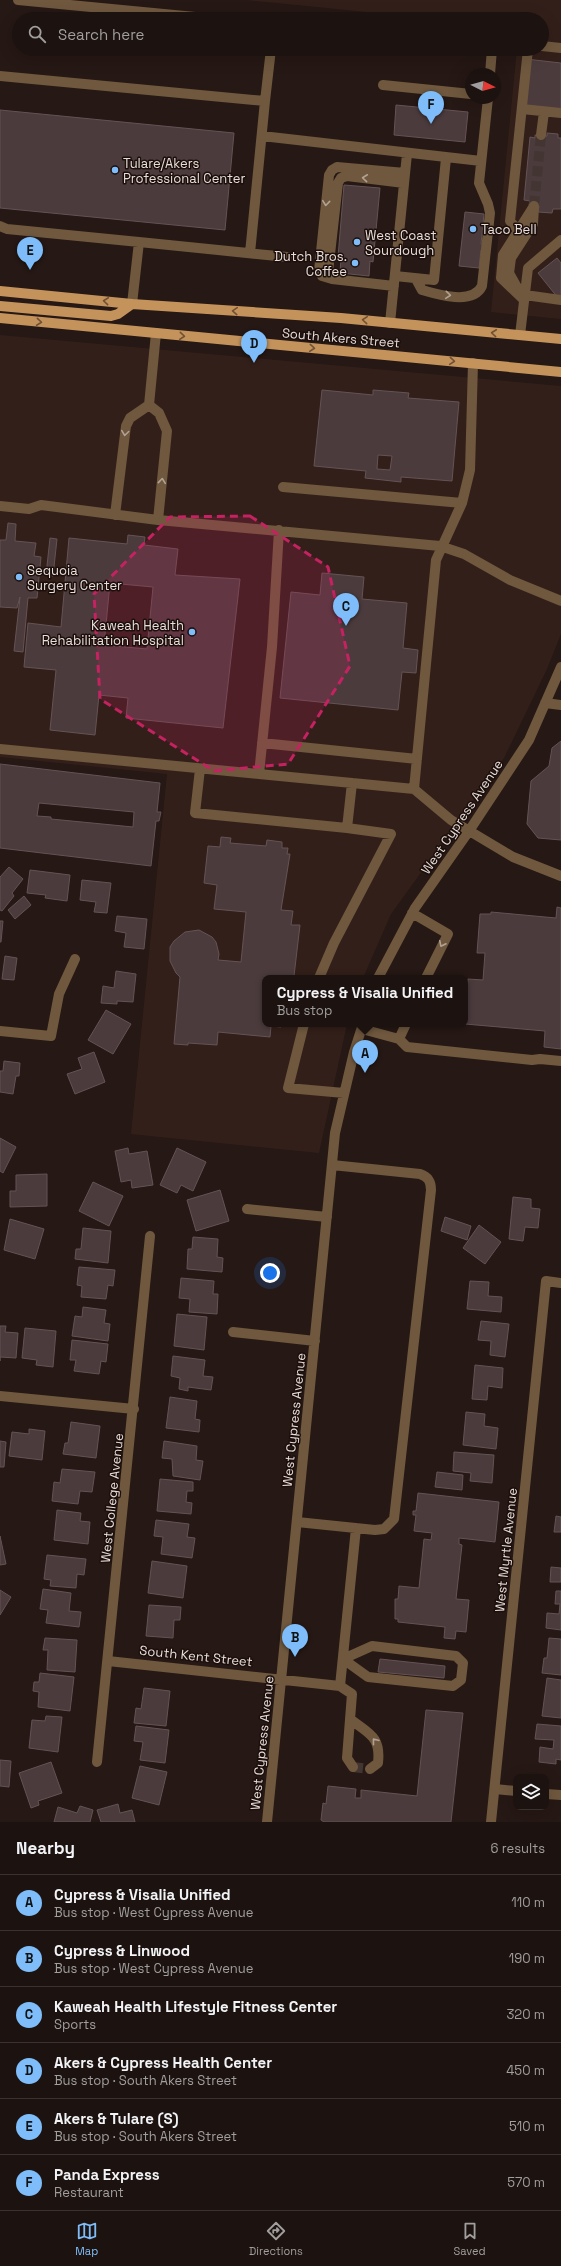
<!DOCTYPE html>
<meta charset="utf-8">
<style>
body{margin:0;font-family:"Space Grotesk",sans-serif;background:#29201d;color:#f1f3f6}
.controls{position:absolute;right:12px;bottom:12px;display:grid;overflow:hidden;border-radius:8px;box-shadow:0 4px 16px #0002}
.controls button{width:36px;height:36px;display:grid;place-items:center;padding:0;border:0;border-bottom:1px solid #3a322f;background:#1c120f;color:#f1f3f6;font:20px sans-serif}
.compass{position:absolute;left:465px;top:68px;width:36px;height:36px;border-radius:50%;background:#1c120f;box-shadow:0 4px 16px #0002;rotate:96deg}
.you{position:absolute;left:270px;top:1273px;width:14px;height:14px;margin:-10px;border:3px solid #fff;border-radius:50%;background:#1a73e8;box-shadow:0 0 0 6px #1a73e833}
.badge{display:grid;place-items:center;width:26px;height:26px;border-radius:50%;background:#7ebdf9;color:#111;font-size:13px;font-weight:700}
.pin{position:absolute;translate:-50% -33px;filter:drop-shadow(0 1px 2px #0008)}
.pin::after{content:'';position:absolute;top:21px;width:14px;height:12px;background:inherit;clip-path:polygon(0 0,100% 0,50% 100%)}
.popup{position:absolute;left:262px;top:975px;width:206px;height:52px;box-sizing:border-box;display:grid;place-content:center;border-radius:8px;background:#1c120f;filter:drop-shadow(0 1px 3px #0005);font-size:13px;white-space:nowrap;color:#a09e9e}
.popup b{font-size:15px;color:#f1f3f6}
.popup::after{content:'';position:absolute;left:50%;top:100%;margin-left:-8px;border:8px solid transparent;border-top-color:#1c120f}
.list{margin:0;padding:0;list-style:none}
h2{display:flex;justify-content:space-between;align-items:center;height:52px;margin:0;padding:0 16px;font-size:17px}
h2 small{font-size:13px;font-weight:400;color:#a09e9e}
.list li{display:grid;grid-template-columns:26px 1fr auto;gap:12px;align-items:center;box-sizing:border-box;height:56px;padding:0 16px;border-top:1px solid #3a322f}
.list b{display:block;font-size:15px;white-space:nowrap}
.list p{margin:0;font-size:13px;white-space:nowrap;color:#a09e9e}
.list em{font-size:13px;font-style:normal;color:#a09e9e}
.icon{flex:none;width:22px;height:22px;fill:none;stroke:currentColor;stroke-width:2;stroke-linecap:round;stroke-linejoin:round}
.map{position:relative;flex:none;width:561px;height:1822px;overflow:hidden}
.search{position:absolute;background:#1c120f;box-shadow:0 4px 16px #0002;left:12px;right:12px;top:12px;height:44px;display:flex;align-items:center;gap:10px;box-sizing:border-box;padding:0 14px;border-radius:22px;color:#a09e9e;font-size:15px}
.sheet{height:388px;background:#1c120f}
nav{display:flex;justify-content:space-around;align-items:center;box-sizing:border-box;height:56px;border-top:1px solid #3a322f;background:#1c120f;font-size:11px;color:#a09e9e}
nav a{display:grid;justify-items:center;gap:2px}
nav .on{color:#7ebdf9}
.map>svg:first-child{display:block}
</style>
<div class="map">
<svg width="561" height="1822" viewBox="0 0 561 1822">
<rect width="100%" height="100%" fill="#261814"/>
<path fill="#331f19" d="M246,0H561V319L491,312L517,49H542V19H437Z
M0,335L561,386V634L547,669L504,758L391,914L363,978H265V1024H347L319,1153L131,1134L167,774L0,757Z"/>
<path fill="#4b3b3d" stroke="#645355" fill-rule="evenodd" d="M526,59L561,63V109L522,105Z
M396,105L468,112L465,142L394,135Z
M0,110L234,133L225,230L0,208Z
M547,133L558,134V138H561V209H553L552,213L538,212L539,206L529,205L530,201L524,200L530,137L535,138V135L547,136Z
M344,185L380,188L373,262L370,261L369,276L340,273L341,258L338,257Z
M465,212L484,214L481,244H484L483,250H481L479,268L459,266Z
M557,258L561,263V296L558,298L538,273Z
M322,390L373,395V390L409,393L408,398L459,402L452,481L401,477V482L365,478L366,471L314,466ZM378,455L392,456L390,470L377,469Z
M8,523L16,524L15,541L36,543L34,556L41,557L37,598H28L23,652L14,651L20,597L17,608L0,607V540H6Z
M128,535L145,537L144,545L178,549L175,575L240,579L223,728L126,718L128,698L99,695L95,735L50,730L56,670L24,667L28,623L61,627L69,538L127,544ZM110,583L153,587L147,649L104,645Z
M50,538L57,539L53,576L46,575Z
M322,573L364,577L362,599L407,603L403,648L418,650L416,673L402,672L398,710L280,698L291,592L320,595Z
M561,741V840L538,838L527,824L531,781L549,766L552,748Z
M0,764L160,783L157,812H161L159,821H156L151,866L0,848ZM39,803L134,812L133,827L51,819V817L37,816Z
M221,837L231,838L230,843L266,846L267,840L282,842V848H288L287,854H290L281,910L293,911L291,925H300L294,976L309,978H265V1024H281V1027L271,1026L270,1037L218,1032L217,1045L188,1043V1045L174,1044L180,977L176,973L170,961V947L174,941L185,932L199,930L212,937L216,942L219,954L218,960L241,962L246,912L214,909L217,885L204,883L208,846L220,847Z
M9,867L23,879L12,893L14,896L2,911L0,910V877Z
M30,870L70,875L67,901L45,898L46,895L27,893Z
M82,880L111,883L107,913L94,912L96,902L80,900Z
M24,896L31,905L15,919L8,910Z
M557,907L561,908V1049L544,1047L545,1031L465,1024L468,979L483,980L485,953H477L480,914H491V912L556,918Z
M117,916L147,919L144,949L124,947L126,933L115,931Z
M0,921H3L1,942H0Z
M5,956L17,958L14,980L2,979Z
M116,971L136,974L133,1002L117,1001V1004L101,1003L103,986L114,988Z
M106,1010L131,1024L113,1054L88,1040Z
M94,1052L105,1082L75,1094L67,1074L82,1069L78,1058Z
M4,1061L20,1063L19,1076H16L13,1094L0,1092V1071H3Z
M0,1138L16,1147L3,1173L0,1171Z
M128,1148L129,1154L147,1151L153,1185L132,1188L131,1180L121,1182L115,1151Z
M177,1148L206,1162L193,1191L181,1185L177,1193L160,1185Z
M47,1174V1206L10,1207V1191H16V1175Z
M93,1182L123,1196L109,1226L79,1211Z
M220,1190L229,1221L196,1231L187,1200Z
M513,1197L531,1199V1208L540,1209L538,1228L525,1227L523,1241L509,1239Z
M445,1217L471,1226L467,1240L441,1231Z
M10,1219L44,1229L35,1259L4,1250Z
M479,1225L501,1242L485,1264L463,1248Z
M83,1228L111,1231L108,1263L75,1259L76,1249H81Z
M193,1237L218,1239L217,1257L223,1258L222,1272L187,1269L188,1249H192Z
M79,1267L115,1270L113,1286L108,1285L106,1299L81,1297L82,1286L77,1285Z
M181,1278L214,1281L213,1294H218L217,1314L189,1312L190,1299L179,1298Z
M470,1281L489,1282L488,1296L502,1297L501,1312L467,1309Z
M83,1307L106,1310L104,1323L110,1324L108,1341L72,1336L75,1316L82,1317Z
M177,1314L207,1317L204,1350L174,1346Z
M481,1321L509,1324L505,1357L490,1355L491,1341L478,1340Z
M0,1326H6L5,1332L18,1333L16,1358L0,1357V1361Z
M25,1328L56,1331L53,1367L36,1365L37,1360L22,1358Z
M72,1340L108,1344L106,1362L101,1361L99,1374L74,1371L76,1360H70Z
M173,1356L205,1360L203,1376L213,1377L211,1390L188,1387V1391L179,1389L180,1378L171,1376Z
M475,1365L503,1368L502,1388L488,1386L487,1400L472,1399Z
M170,1397L197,1401L195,1419L200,1420L199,1432L166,1428Z
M466,1412L485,1414L484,1426L498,1428L496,1449L463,1445Z
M71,1422L100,1426L96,1458L63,1454L65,1443H68Z
M29,1429L45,1431L42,1460L9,1456L12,1432L29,1434Z
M0,1441L6,1442L4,1467H0Z
M164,1441L197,1446L196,1460L203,1461L200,1480L173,1476L172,1459L162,1458Z
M454,1452L494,1455L492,1483L470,1481L471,1473L453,1471Z
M62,1469L95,1472L92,1492L80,1491L78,1504L52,1501L54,1482L60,1483Z
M437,1472L463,1475L462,1490L435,1487Z
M160,1479L193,1482V1491H187L186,1502L192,1503L191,1514L157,1511Z
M418,1493L499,1502L495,1542L459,1538V1544L462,1545L456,1599L469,1600L466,1632L456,1631L455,1639L444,1638L445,1627L398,1622V1619H395V1599H398L399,1586L419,1588L424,1539L431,1540L432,1533L414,1531L416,1515H413V1511H416Z
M57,1510L81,1513L80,1521L90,1522L88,1544L54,1540Z
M556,1516L561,1517V1532H554Z
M156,1520L189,1524L187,1537L195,1538L192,1558L161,1554L163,1537L154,1536Z
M0,1536L6,1564L0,1565Z
M47,1555L86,1559L84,1575L77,1574L76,1588L50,1586L51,1580L44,1579Z
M152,1561L187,1566L183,1598L148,1593Z
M551,1567L561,1568V1582H550Z
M43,1589L71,1593L69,1611L81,1612L79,1627L46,1623L48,1610L40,1609Z
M0,1590L11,1597L0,1615Z
M556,1591H561V1630L546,1628L547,1613L559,1614L560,1604H555Z
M149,1605L181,1607L180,1620H174L173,1638L146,1636Z
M45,1638L77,1640L75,1672L47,1670L48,1650H43Z
M549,1638L561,1639V1675L542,1673L544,1658H547Z
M380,1659L445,1666L444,1678L378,1672Z
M40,1673L74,1677L70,1711L38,1707L39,1692L33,1691L34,1682H39Z
M547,1678L561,1680V1718L542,1716Z
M144,1688L170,1691L166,1726L134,1723L136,1708L141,1709Z
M426,1710L463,1713L451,1822H324L321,1820L323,1803L326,1804L328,1786L356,1789L355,1798H361V1790L417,1796Z
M46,1716L62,1717L58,1752L29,1748L32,1720L45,1721Z
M537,1724L561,1726V1760L556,1759V1764L539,1762L540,1747L553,1749L554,1740L535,1739Z
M136,1726L169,1730L165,1763L140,1760L143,1742L134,1741Z
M0,1760L11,1761L9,1787L0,1786Z
M51,1762L62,1793L38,1801L39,1805L31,1808L19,1773Z
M140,1766L167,1772L159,1805L132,1798Z
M118,1804L120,1813L132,1810L135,1822H101L97,1810Z
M80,1806L93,1810L90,1822H54L58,1807L77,1813Z"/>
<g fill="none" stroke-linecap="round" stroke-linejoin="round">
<path stroke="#433632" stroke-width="10" stroke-dasharray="10 5" stroke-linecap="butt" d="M534,206L541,135
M353,1767L370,1769"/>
<path stroke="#6f583e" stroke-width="10" d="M18,0L216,19
M542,46L561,48
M490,74L492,49
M0,76L265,101L271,49
M383,85L471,94
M522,109L561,113
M541,135L544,112
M262,136L481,161
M0,226L7,229L139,242L132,304
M519,231L510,221L528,49
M139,242L287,257
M250,253L265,101
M395,276L434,280L446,158
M332,279L322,276L319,271L329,175L332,170L337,167L405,173
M416,279L422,290C439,295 473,305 482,286L490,213L488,204L479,183L488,98
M394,286L332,279L328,272L338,183L341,178L347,176L404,183
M519,291L509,273L511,258L533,224L534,208
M525,295L561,300
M524,300L501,278L503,255L534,206
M390,323L407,154
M520,335L528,268L561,240
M149,405L159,413L167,431L158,520
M149,405L156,333
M283,487L462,503
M0,506L29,509L41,505L158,520L440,546L464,554L510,580L561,601
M115,515L126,426L130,418L149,405
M279,530L272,647L259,774L414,789L451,820L513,857L561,876
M545,703L561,705
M262,743L417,759
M0,749L259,774
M200,769L195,813L347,828
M414,789L436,560L462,503L470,470L473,363
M412,913L448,934L426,978
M319,978L334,943L391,834L347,828L352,783
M378,978L415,908L469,831L529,740L561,667
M304,1024L288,1088L344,1093
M362,1029L399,1039L407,1047L532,1060L540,1059L561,1061
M0,1031L51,1036L59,994L75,959
M399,1039L406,1024
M247,1209L327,1217
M233,1332L315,1341
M0,1396L134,1409
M297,1522L375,1530L384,1529L394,1519L431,1190C431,1181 428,1177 420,1174L332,1165
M372,1646L456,1656L463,1663L461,1680L453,1686L368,1677L343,1659Z
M108,1661L340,1686L356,1528
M340,1686L352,1694L347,1758L353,1767
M350,1719C369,1734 381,1736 378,1763L370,1769
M97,1762L150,1236
M495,1789L516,1791
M546,1794L561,1795
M267,1822L335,1133L354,1052L363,1024
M491,1822L546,1281L561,1283"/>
<path stroke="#c4935c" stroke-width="10" d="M0,291L132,304L341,318L561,339
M0,306L111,316L118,314L132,304
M0,318L561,372"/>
</g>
<defs><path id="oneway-chevron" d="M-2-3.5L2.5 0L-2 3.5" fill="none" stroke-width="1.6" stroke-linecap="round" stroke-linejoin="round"/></defs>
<g stroke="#b2a294">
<use href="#oneway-chevron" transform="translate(365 178) rotate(-174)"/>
<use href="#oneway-chevron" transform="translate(326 203) rotate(96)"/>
<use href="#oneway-chevron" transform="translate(448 295) rotate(5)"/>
<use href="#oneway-chevron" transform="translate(125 433) rotate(98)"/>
<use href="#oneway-chevron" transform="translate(162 481) rotate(-84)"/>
<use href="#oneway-chevron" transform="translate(442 944) rotate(116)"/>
<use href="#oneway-chevron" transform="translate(375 1741) rotate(-128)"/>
</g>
<g stroke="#705134">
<use href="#oneway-chevron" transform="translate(106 301) rotate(-174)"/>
<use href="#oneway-chevron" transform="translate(235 311) rotate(-176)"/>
<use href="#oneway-chevron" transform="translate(365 320) rotate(-175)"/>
<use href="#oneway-chevron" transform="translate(39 322) rotate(6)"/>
<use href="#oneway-chevron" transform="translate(494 333) rotate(-174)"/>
<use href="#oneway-chevron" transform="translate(182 336) rotate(5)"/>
<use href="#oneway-chevron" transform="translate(312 348) rotate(5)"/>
<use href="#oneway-chevron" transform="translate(452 361) rotate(5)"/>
</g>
<path fill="#c42261" fill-opacity="0.2" stroke="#c42261" stroke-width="3" stroke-dasharray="8 5" stroke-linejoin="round" d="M250,516L328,567L350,666L288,764L214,771L100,699L94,594L170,517Z"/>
<g fill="#7ebdf9" stroke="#1c0f0b" stroke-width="1.5">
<circle cx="115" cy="170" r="4"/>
<circle cx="473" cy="229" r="4"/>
<circle cx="357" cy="242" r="4"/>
<circle cx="355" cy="263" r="4"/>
<circle cx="19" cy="577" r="4"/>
<circle cx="192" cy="632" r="4"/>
</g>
<g text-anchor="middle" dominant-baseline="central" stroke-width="3" stroke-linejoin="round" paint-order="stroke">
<g font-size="13" fill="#e8deda" stroke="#1c0f0b" text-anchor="start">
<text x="123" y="163">Tulare/Akers<tspan x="123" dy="15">Professional Center</tspan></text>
<text x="481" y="229">Taco Bell</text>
<text x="365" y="235">West Coast<tspan x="365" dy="15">Sourdough</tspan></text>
<text x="347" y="256" text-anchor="end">Dutch Bros.<tspan x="347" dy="15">Coffee</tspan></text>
<text x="27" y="570">Sequoia<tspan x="27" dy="15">Surgery Center</tspan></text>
<text x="184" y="625" text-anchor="end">Kaweah Health<tspan x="184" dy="15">Rehabilitation Hospital</tspan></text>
</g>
<g font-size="13" fill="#e8deda" stroke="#1c0f0b">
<text transform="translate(341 338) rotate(5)">South Akers Street</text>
<text transform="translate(462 817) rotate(-56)">West Cypress Avenue</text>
<text transform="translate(294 1420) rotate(-84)">West Cypress Avenue</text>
<text transform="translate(112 1498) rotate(-84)">West College Avenue</text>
<text transform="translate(506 1550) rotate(-84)">West Myrtle Avenue</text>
<text transform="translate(196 1656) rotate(6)">South Kent Street</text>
<text transform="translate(262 1743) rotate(-84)">West Cypress Avenue</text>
</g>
</g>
</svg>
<div class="controls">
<button><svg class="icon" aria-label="layers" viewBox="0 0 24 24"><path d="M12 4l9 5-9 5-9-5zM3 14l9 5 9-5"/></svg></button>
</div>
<svg class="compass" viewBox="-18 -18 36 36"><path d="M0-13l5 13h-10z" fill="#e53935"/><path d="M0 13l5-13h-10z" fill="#a09e9e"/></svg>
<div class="you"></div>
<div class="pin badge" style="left:365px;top:1073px">A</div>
<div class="popup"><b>Cypress &amp; Visalia Unified</b>Bus stop</div>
<div class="pin badge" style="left:295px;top:1657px">B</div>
<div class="pin badge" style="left:346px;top:626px">C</div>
<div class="pin badge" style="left:254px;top:363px">D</div>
<div class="pin badge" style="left:30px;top:270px">E</div>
<div class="pin badge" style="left:431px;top:124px">F</div>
<div class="search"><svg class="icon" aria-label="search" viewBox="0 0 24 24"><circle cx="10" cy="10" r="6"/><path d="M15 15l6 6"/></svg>Search here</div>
</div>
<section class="sheet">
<h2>Nearby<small>6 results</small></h2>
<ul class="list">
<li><span class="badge">A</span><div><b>Cypress &amp; Visalia Unified</b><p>Bus stop · West Cypress Avenue</p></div><em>110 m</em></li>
<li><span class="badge">B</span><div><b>Cypress &amp; Linwood</b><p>Bus stop · West Cypress Avenue</p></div><em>190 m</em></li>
<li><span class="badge">C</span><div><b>Kaweah Health Lifestyle Fitness Center</b><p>Sports</p></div><em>320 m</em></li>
<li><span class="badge">D</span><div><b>Akers &amp; Cypress Health Center</b><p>Bus stop · South Akers Street</p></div><em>450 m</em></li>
<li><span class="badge">E</span><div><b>Akers &amp; Tulare (S)</b><p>Bus stop · South Akers Street</p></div><em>510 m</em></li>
<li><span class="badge">F</span><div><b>Panda Express</b><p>Restaurant</p></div><em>570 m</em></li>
</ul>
</section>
<nav>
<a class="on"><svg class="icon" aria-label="map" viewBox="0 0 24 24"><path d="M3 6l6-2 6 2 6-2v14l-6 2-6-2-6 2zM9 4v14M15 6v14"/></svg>Map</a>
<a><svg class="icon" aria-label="directions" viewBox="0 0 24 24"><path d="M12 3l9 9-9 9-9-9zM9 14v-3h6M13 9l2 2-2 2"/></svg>Directions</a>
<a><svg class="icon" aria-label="saved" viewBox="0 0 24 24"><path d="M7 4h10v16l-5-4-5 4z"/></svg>Saved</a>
</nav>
